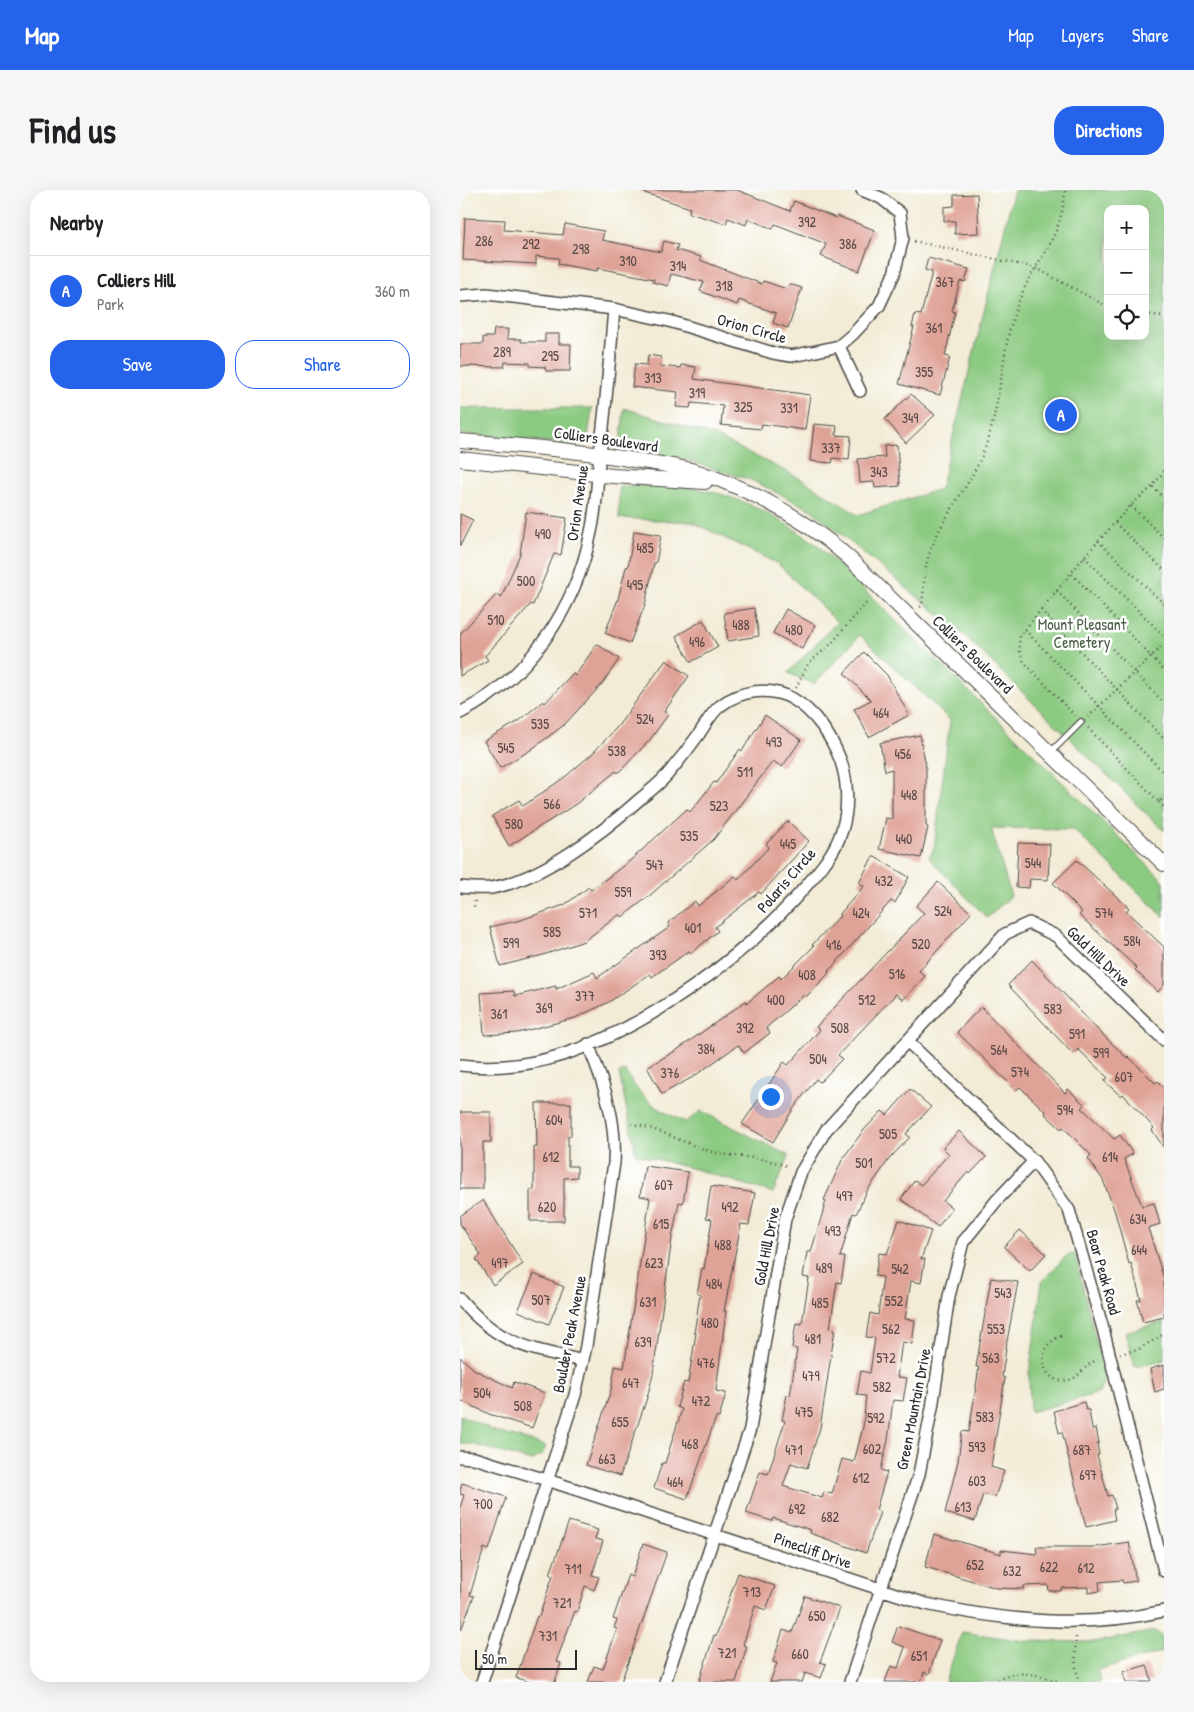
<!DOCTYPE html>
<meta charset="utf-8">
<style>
body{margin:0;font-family:"Patrick Hand",sans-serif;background:#f6f6f6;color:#202124}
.controls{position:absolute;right:15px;top:15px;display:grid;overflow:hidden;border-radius:10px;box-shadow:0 5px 20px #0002}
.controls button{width:45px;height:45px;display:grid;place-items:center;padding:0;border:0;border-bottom:1px solid #e0e0e0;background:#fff;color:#202124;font:25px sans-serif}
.scale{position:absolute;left:15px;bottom:12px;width:102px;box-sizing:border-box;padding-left:5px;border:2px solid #2b2b2b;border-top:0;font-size:14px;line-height:18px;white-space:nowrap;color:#2b2b2b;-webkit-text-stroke:4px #fff;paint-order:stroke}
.you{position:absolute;left:310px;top:906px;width:18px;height:18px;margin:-12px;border:4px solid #fff;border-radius:50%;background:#1a73e8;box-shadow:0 0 0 8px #1a73e833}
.badge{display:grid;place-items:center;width:32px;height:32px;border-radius:50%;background:#2563eb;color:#fff;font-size:16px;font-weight:700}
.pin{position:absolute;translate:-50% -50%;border:2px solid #fff;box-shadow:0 1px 5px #0006}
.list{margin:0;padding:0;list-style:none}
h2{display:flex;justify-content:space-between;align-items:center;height:65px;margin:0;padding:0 20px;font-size:21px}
h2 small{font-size:16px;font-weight:400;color:#757577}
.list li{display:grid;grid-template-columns:32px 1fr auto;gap:15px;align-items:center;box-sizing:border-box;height:70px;padding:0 20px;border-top:1px solid #e0e0e0}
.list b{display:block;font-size:19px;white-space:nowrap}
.list p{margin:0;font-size:16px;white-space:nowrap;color:#757577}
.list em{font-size:16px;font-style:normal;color:#757577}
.actions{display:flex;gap:10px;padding:15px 20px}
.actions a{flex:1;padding:11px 0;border:1px solid #2563eb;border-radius:20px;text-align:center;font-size:18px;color:#2563eb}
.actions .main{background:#2563eb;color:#fff}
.icon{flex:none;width:28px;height:28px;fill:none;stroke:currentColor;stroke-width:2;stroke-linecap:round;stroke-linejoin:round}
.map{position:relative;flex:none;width:704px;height:1492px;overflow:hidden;border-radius:20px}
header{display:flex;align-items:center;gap:30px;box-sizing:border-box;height:70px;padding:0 25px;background:#2563eb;color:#fff}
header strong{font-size:24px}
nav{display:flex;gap:28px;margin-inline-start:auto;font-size:18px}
.intro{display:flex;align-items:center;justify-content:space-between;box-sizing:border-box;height:120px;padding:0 30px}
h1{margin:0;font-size:35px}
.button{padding:12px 22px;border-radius:20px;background:#2563eb;color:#fff;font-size:18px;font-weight:700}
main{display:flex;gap:30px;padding:0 30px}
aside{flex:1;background:#fff;border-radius:20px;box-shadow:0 5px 20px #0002}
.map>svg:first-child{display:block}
</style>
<header>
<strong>Map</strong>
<nav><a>Map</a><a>Layers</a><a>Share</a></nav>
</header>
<div class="intro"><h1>Find us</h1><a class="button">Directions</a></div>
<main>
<aside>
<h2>Nearby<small></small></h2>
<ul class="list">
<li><span class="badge">A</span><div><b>Colliers Hill</b><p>Park</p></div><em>360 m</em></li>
</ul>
<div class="actions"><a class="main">Save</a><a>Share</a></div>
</aside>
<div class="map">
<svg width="704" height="1492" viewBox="0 0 704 1492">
<rect width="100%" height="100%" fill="#fff"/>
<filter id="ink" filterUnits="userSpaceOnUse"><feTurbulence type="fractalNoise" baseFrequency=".02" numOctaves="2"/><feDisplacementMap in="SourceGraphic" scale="10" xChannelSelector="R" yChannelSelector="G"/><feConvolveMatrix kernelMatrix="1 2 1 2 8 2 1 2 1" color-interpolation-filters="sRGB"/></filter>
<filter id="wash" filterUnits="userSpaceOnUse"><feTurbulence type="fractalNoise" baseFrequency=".0096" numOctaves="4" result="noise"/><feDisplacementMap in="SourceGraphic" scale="20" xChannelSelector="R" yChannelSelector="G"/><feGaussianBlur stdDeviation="1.12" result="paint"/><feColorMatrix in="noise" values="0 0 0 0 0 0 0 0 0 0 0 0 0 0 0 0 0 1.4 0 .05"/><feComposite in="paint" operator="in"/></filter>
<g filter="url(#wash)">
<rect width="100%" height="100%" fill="#f2ebd5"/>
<path fill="#8bca81" stroke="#5b7a56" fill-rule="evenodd" d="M554,0H704V641L504,445L350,319L291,290L226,270L160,259L164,218L255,246L343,290L398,325L480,299ZM648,19H685V146H648Z
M0,218H132L128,247L118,255L0,244Z
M159,296C181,296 206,294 228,297C279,304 320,328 360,357L704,691V727L613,639L531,638L551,706L527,728L469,668L474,658L490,530L400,445L354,494L328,483L377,432L318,374L232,332L159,328Z
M165,881C181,909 197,920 226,932L241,921L329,966L313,1003L238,980L176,964L159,883Z
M615,1064L645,1189L639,1203L570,1222L569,1184L582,1092L607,1065Z
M704,1132V1170L675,1177L665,1142Z
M0,1225L37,1242L86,1256L82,1265L71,1271L12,1254H0Z
M695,1441L702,1446V1462L637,1480L641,1492H485L502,1442L566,1451L634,1452Z"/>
<g id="blocks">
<path fill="#dfa296" d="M183,0H277L330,21L334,11L376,28L377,26L415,40L399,81L361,66L366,54L315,34L313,39L288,29L286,35L268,28L266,34L229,23L230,18L182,2Z
M517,4L519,43L495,44V31H484V17L494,16V5Z
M5,28L45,30L44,40L103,45L105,34L144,41L142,50L201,62L204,51L218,55L216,60L241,67L240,70L302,94L303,91L327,99L329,94L342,98L328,138L313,133L316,123L279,110L277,115L240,101L244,92L211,84L208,96L193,92L194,89L138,78L137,81L98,74L99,68L76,66V74L3,70Z
M468,68L509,79L505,92L500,91L492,121L495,122L485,166L490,167L480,205L439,194L454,137H452L455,124L461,125L472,82L465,80Z
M34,139H48L47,149H61V152H85V144H99V154H111L110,181H86L85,177L70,176V173L45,172L44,177L0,176V154H23V147H33Z
M188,165L201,167L200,176L220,178L221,175L236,177L234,189L350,205L345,240L302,234L301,239L261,235L263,216L231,213L230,218L216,217L218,202L172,197L175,174L187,175Z
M451,204L475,225L446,253L425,229Z
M354,234L377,236L376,245L391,246L389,270L373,268L372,273L350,271Z
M437,255L440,296L415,298L414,292L400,293L398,269L425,267L424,256Z
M66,322L107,328L101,365L94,364L73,415L71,414L25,466L28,470L0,486V444L37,404L41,408L60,364Z
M0,324L13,330L0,356Z
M174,341L201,345L196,373H194L185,415L170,453L145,443L158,409L166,377H168Z
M294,418L299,446L268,451L264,423Z
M326,419L355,435L342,459L313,443Z
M243,430L258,457L231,472L216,446Z
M137,454L159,469L142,494L104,535L69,561L40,578L24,551L59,531L83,511L85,513L113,483L115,486Z
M404,462L427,485L449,525L409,547L394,519L411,510L384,483Z
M206,470L229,486L204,522L208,525L189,551L158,583L156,581L116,614L49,656L32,626L59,610L63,616L105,587L132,564L158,536Z
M305,525L341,550L322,577L313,571L254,649L188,707L162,727L160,724L124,751L83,765L40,776L30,737L61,730L104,715L129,697L131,700L171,670L227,619L230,622L254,592L256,593L280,559L282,561Z
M460,545L466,577V636L468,637L461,668L419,659L426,628L432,629V579L425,581L420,553Z
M328,631L349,651L301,704L299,702L255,737L258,741L231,763L229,761L192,787L190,784L149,812L115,828L57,843L24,845L21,803L54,801L55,806L96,796V799L134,782L137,788L210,737L208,733L235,711L238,716L275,686L278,690L309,657L306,654Z
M558,653L590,654L588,690L570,689L569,698L556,697Z
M413,666L449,687L435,713L431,711L368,782L369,783L346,807L344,805L306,838L310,843L284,863L278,855L233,887L202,904L187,877L217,860L286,811L287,813L319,786L321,789L354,756L352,755L380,726L379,725L404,696L399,693Z
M617,670L669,718L666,721L704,757V795L698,802L675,780L677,778L619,725L622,722L593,693Z
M478,692L511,723L459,781L465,786L443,810L436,804L378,865L382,869L360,892L356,889L333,919L313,952L282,934L324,872L328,875L360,840L356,837L464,723L456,716Z
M572,770L637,839L667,868L668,866L695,893L698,891L704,898V958L692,940L694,938L663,904L661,906L644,891L648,888L618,859L613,864L548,795Z
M521,817L605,903L608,899L625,915L622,918L654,949L660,945L673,964L664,969L682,1016L694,1013L700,1034L688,1038L704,1089V1127L683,1132L677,1110H681L671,1073L669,1074L655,1022L643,990L628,968L631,965L603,937L601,939L585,924L586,922L560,897L556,900L497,842Z
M450,899L471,917L446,944L450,947L430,968L407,1001L396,1024L393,1023L380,1067H385L381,1093L377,1092L370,1138L375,1139L360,1238L347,1278L331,1273L323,1296L362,1308L364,1302L372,1304L382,1269L394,1272L403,1237L406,1206L397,1205L401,1181L410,1183L415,1148L406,1147L410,1123L418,1125L423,1087L415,1086L419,1063L427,1064L439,1030L471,1041L461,1069H465L461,1093L451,1091L445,1129L455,1130L452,1154L442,1152L437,1187L447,1188L443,1211L433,1210L428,1250L421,1280L427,1282L416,1320L420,1322L406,1363L350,1343L351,1340L313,1328L312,1331L286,1323L300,1282L308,1284L325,1231L322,1230L327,1205L330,1206L337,1159L332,1158L336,1133L342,1134L349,1088L343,1087L347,1062H351L366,1011L364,1010L383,968L403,941L422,921L427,925Z
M76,913H111V946H108V976H117V987L104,988V1031H70V1000H74V957H77Z
M0,922H31V952H23V999H0Z
M499,941L526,967L510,984L508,982L483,1011L492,1018L478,1037L441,1009L455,990L461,995L489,964L483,958Z
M185,976L228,982L223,1013L219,1012L212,1048L193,1184L187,1208L160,1286L126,1275L151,1200L155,1176L164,1178L190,1008L180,1006Z
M251,996L295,1003L289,1035L281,1034L264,1121H266L256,1201L266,1203L259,1228L256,1227L227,1309L194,1298L202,1273H205L222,1219L217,1217L224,1192L228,1193L236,1143H234L240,1105L237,1104L242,1078L244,1079L252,1029L246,1028Z
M23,1010L63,1074L33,1095L16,1069L21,1065L0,1034V1026Z
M560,1040L586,1064L570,1081L544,1057Z
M74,1084L104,1097L89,1134L58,1121Z
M531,1088L558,1092L547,1151L542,1187L545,1188L531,1277L544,1281L535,1307L523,1304L515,1331L485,1323L498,1271L502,1241L509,1242L519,1177H516Z
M0,1167L15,1180L52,1198L54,1192L85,1203L72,1238L29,1224L0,1210Z
M704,1175V1199L695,1202L690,1179Z
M624,1212L626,1220H629L632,1239L636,1238L639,1253H637L639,1265H637L648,1306L652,1305L656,1319H653L655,1330L626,1337L602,1242L599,1243L594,1221Z
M2,1293L46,1307L29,1360L24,1358L10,1405L14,1406L1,1440L0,1318L4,1305L0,1304V1301Z
M109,1331L138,1340L135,1349L143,1351L132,1385L139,1387L134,1400L125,1396L117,1422L115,1421L96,1472L101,1473L95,1492H70L56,1488L77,1426L79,1427L93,1385L90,1384Z
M474,1344L541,1364V1360L577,1364L576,1357H636L669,1352L676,1391L663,1393L662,1390L639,1392L640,1401L628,1403V1397L601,1398V1401H589L588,1395L564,1396V1399L537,1398L465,1377Z
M183,1354L207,1362L161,1492H128L134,1476L143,1479L157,1439L154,1438L157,1430L153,1429L168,1385L172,1387Z
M278,1383L315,1396L306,1420L295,1416L283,1455L287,1456L276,1492H239L254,1445L256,1446Z
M345,1406L380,1418L360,1472L366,1474L361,1488L345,1483L342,1492H310L317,1473L313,1472L323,1440L332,1443Z
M438,1436L480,1450L469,1484L464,1482L461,1492H425L431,1476L438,1478L445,1457L432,1452Z
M687,1475L692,1492H666L663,1482Z"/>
</g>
</g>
<g filter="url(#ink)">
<use href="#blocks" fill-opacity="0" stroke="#494844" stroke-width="1"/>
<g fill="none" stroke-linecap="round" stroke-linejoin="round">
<g stroke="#494844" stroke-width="8">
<path id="service" d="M591,562L621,532"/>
</g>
<g stroke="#494844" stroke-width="14">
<path id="minor" d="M0,106L27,104L154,119L209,131L313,163L331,166L352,162L379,156L393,144L419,116L434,84L443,48L440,23L421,8L402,0
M379,156L400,201
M0,523C70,488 116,417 131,342C137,316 137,289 140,263C146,215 150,167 154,119
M0,697C10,698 21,699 31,698C81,690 143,642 180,609C189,602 199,594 207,585C218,572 229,558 239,544C245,535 252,522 260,516C280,500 311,496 333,509C355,522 371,546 380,569C388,590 389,618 382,640C376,661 360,680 346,696C287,765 189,837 102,865C70,875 33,879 0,875
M447,851L574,971L609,1020L643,1139L704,1381
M0,1109C39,1155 68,1158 123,1171
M0,1267L14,1268L87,1290L466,1414C545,1431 624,1439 704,1421
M22,1492L115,1205L126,1156L154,973C157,930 144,894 128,854
M205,1492L290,1239L325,1029L341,982L366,940L545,744L569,733L596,746L704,850
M390,1492L459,1284L472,1218L489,1106L503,1052L537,1010L574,971"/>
</g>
<g stroke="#494844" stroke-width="16">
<path id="tertiary" d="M0,251C58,255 117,260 174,270C196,273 219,276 241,283C296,302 345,329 388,367L704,674
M0,269L153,286L245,292"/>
</g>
<path stroke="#494844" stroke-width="2.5" stroke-dasharray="1 4" stroke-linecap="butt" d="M454,51L576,78L648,117
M685,124L704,126
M693,297L704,308
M671,316L704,348
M655,333L704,380
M638,351L704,414
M624,367L704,446
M612,384L704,480
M597,401L704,513
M460,417L462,415C464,396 464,377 471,359C485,321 515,291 527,252C543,205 541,155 559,111C576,67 602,51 605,0
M581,420L704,549
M565,440L704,583
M336,498L348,474L371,454L407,412
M615,526L564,472L560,462L559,447L624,367L670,316L693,296L704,281
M628,527L704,454
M628,538L699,612L704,607
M699,612L704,617
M14,717L15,711
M171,934C203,938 230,958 262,964C284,968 305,967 326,976
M601,1146C595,1149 589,1152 586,1158C580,1170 585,1187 598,1190C619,1195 622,1174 638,1170
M660,1164L679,1159L704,1144
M616,1447C615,1463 614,1478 620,1492
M533,1492C552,1478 579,1484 599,1492"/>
<use href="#service" stroke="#fff" stroke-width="5.5"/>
<use href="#minor" stroke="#fff" stroke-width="11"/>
<use href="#tertiary" stroke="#fff" stroke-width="14"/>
</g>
</g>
<g text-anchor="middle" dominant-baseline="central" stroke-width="5" stroke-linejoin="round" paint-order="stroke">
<g font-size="14" fill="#584946">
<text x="347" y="31">392</text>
<text x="24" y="50">286</text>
<text x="71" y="53">292</text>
<text x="388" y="53">386</text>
<text x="121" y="58">298</text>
<text x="168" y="70">310</text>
<text x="218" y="75">314</text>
<text x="485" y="91">367</text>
<text x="264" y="95">318</text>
<text x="474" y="137">361</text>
<text x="42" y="161">289</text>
<text x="90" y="165">295</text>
<text x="464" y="181">355</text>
<text x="193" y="187">313</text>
<text x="237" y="202">319</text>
<text x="283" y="216">325</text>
<text x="329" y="217">331</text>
<text x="450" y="227">349</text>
<text x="371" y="257">337</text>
<text x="419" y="281">343</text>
<text x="83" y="343">490</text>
<text x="185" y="357">485</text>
<text x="66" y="390">500</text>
<text x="175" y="394">495</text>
<text x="36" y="429">510</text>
<text x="281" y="434">488</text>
<text x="334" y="439">480</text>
<text x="237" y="451">496</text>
<text x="421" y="522">464</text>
<text x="185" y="528">524</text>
<text x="80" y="533">535</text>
<text x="314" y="551">493</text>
<text x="46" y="557">545</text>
<text x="157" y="560">538</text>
<text x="443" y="563">456</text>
<text x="285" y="581">511</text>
<text x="449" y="604">448</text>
<text x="92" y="613">566</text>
<text x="259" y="615">523</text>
<text x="54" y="633">580</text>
<text x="229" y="645">535</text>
<text x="444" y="648">440</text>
<text x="328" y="653">445</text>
<text x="573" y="672">544</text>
<text x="195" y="674">547</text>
<text x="424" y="690">432</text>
<text x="163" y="701">559</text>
<text x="483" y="720">524</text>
<text x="128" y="722">571</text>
<text x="401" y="722">424</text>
<text x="644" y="722">574</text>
<text x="233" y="737">401</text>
<text x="92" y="741">585</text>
<text x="672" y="750">584</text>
<text x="51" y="752">599</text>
<text x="461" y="753">520</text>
<text x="374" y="754">416</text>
<text x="198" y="764">393</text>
<text x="437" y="783">516</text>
<text x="347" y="784">408</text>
<text x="125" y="805">377</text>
<text x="316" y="809">400</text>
<text x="407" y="809">512</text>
<text x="84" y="817">369</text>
<text x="593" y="818">583</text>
<text x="39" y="823">361</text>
<text x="285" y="837">392</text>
<text x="380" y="837">508</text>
<text x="617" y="843">591</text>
<text x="246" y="858">384</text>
<text x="539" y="859">564</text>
<text x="641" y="862">599</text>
<text x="358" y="868">504</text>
<text x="560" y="881">574</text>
<text x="210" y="882">376</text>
<text x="664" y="886">607</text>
<text x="605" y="919">594</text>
<text x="94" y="929">604</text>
<text x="428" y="943">505</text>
<text x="91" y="966">612</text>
<text x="650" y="966">614</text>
<text x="404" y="972">501</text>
<text x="204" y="994">607</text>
<text x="385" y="1005">497</text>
<text x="87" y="1016">620</text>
<text x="270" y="1016">492</text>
<text x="678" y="1028">634</text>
<text x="201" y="1033">615</text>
<text x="373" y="1040">493</text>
<text x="263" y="1054">488</text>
<text x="679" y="1059">644</text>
<text x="40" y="1072">497</text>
<text x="194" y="1072">623</text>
<text x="364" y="1077">489</text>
<text x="440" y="1078">542</text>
<text x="254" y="1093">484</text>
<text x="543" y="1102">543</text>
<text x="81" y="1109">507</text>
<text x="434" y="1110">552</text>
<text x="188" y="1111">631</text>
<text x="360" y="1112">485</text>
<text x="250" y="1132">480</text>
<text x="431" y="1138">562</text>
<text x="536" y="1138">553</text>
<text x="353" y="1148">481</text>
<text x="183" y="1151">639</text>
<text x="426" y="1167">572</text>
<text x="531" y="1167">563</text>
<text x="246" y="1172">476</text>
<text x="351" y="1185">479</text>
<text x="171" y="1192">647</text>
<text x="422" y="1196">582</text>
<text x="22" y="1202">504</text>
<text x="241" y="1210">472</text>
<text x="63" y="1215">508</text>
<text x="344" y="1221">475</text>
<text x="525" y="1226">583</text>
<text x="416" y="1227">592</text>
<text x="160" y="1231">655</text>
<text x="230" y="1253">468</text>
<text x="517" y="1256">593</text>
<text x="412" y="1258">602</text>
<text x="334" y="1259">471</text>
<text x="622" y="1259">687</text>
<text x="147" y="1268">663</text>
<text x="628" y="1284">697</text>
<text x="401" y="1287">612</text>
<text x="517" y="1290">603</text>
<text x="215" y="1291">464</text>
<text x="23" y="1313">700</text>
<text x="503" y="1316">613</text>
<text x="337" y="1318">692</text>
<text x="370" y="1326">682</text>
<text x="515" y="1374">652</text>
<text x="589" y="1376">622</text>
<text x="626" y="1377">612</text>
<text x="113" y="1378">711</text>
<text x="552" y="1380">632</text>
<text x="292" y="1401">713</text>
<text x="102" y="1412">721</text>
<text x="357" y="1425">650</text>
<text x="88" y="1445">731</text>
<text x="267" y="1462">721</text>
<text x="340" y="1463">660</text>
<text x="459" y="1465">651</text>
</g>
<g font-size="16" fill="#2b2b2b" stroke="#fff">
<text transform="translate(292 138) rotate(16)">Orion Circle</text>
<text transform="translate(146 249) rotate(8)">Colliers Boulevard</text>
<text transform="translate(117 313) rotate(-82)">Orion Avenue</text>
<text transform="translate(513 464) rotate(44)">Colliers Boulevard</text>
<text transform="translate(326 690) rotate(-49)">Polaris Circle</text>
<text transform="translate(639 766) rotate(43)">Gold Hill Drive</text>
<text transform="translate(306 1056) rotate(-79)">Gold Hill Drive</text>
<text transform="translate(644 1082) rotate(74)">Bear Peak Road</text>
<text transform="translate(109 1144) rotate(-79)">Boulder Peak Avenue</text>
<text transform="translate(453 1219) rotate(-79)">Green Mountain Drive</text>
<text transform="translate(353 1360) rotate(19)">Pinecliff Drive</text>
</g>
<g font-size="16" fill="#4d6349" stroke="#fff">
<text x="622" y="434">Mount Pleasant<tspan x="622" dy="18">Cemetery</tspan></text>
</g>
</g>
</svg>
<div class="controls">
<button>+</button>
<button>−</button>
<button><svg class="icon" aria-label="locate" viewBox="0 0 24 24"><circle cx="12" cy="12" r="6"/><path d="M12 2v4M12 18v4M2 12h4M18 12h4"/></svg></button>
</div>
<div class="scale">50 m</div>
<div class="you"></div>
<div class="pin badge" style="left:601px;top:225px">A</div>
</div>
</main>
